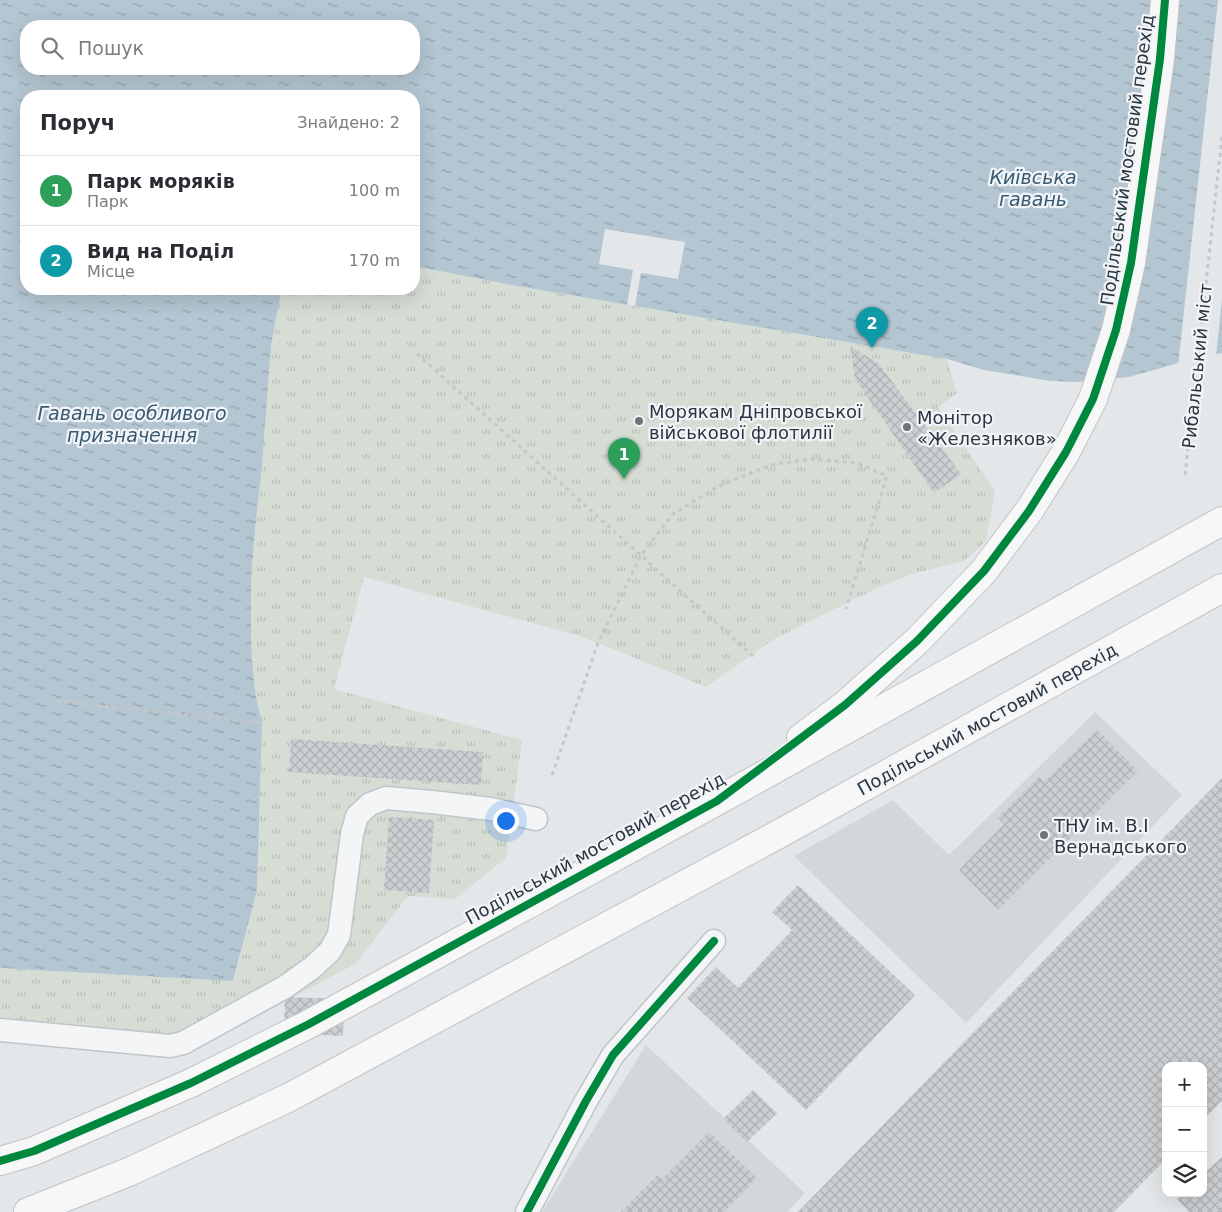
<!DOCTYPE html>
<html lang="uk">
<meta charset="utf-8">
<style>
body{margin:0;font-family:"DejaVu Sans",sans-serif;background:#f7f7f7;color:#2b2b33}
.controls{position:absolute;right:15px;bottom:15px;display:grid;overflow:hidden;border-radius:10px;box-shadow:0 5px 20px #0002}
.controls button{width:45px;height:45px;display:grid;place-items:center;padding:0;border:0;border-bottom:1px solid #e1e1e2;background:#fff;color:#2b2b33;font:25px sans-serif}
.you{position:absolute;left:505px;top:820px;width:18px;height:18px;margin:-12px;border:4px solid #fff;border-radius:50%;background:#1a73e8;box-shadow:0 0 0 8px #1a73e833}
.badge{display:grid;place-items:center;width:32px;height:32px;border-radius:50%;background:#1a73e8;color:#fff;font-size:16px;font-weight:700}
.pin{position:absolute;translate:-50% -41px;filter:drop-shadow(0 1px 2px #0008)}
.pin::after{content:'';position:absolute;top:26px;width:18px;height:15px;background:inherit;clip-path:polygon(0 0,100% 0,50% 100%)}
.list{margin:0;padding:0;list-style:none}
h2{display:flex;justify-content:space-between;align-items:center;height:65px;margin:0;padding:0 20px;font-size:21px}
h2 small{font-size:16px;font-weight:400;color:#7c7c81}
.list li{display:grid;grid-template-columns:32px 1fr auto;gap:15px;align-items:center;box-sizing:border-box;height:70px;padding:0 20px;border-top:1px solid #e1e1e2}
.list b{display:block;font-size:19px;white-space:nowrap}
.list p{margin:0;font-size:16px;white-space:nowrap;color:#7c7c81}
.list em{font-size:16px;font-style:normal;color:#7c7c81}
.icon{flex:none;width:28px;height:28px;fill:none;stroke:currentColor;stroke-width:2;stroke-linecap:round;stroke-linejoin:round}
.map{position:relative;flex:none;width:1222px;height:1212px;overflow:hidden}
.search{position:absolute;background:#fff;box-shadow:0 5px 20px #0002;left:20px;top:20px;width:400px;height:55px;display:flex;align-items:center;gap:12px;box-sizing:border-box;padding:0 18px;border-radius:20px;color:#7c7c81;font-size:19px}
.panel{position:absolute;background:#fff;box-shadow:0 5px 20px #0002;left:20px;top:90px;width:400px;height:205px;border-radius:20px}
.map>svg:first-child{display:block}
</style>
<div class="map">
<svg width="1222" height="1212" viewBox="0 0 1222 1212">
<defs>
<pattern id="grass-tufts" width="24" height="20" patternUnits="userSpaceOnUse" patternTransform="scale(1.25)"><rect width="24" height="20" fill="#d6ddd5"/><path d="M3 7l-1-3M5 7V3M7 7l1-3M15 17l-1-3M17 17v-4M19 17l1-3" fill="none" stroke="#b8beb8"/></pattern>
<pattern id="water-ripples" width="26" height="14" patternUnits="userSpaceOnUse" patternTransform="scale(1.25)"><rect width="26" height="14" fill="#b4c6d2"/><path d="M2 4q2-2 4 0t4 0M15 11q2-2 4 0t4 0" fill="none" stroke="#93a2ac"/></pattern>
<pattern id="building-cross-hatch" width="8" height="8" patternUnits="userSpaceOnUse" patternTransform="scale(1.25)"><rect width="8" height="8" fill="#cccfd1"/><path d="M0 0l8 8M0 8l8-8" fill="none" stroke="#afb2b5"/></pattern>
</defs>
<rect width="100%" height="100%" fill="#e4e7e9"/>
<path fill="#d3d7dc" d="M1095,712L1182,795L966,1023L794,856L893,800L949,855Z
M646,1045L805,1193L787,1212H542Z"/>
<path fill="url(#grass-tufts)" d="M414,266L511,285L947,359L957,393L938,407L995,491L986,541L964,561L912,574L877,588L776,638L706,687L598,643L576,635L364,577L334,689L522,740L506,858L455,899L408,896L355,964L199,1047L0,1036V968L234,981L257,891L262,724L255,691L252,659L251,635V580L255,528L262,466L271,345L282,289H414Z"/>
<path fill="url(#water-ripples)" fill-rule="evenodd" d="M0,0H1222V353L1200,357L1129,377L1078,382L1051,381L984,370L947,359L511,285L414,266V96H26V289H282L271,345L262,466L255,529L251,580V635L252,659L255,691L262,724L257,891L233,981L0,968ZM26,26H414V69H26Z"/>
<path fill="#e4e7e9" d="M1218,0H1222V299L1216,356L1178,366Z
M605,229L685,242L678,279L641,273L635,306L627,305L633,270L599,264Z"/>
<path fill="url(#building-cross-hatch)" d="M850,346L879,364L961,474L934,493L855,379Z
M1097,730L1138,771L998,910L959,870L1004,824L998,818L1039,777L1044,782Z
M291,739L483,752L481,785L289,772Z
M1222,778V1101L1203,1120V1066H1166V1159L1114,1212H798Z
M389,817L434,820L429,893L384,890Z
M798,885L915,995L806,1110L687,998L716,967L738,988L792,930L772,912Z
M285,997L344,999L343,1036L284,1033Z
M753,1090L777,1113L747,1142L723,1119Z
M709,1132L757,1178L724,1212H621L657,1175L662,1179Z
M1222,1157V1212H1189L1177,1199L1183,1193H1203V1174Z"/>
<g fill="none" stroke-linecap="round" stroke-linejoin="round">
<g stroke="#c2c5c7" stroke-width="25">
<path id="minor" d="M0,1030L170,1046L183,1043L285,987L313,967L330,951L339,935L352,834L357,816L370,804L386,798L432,802L491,809L536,819
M527,1212L586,1101L613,1055L714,941"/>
</g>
<g stroke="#c1c4c6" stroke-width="30">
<path id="major" d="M801,738L845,705L917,641L984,571L1029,511L1066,452L1093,399L1116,330L1131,263L1160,59L1165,0
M0,1161L34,1151L191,1083L309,1024L717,801L1222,521
M28,1212L131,1171L288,1098L779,834L1222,588"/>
</g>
<path stroke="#c5c8ca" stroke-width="3" stroke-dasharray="4 4" stroke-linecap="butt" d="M417,354L756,659
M1185,475L1222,137
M57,701L262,723
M552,775L598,643L641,555L673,514L717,487L771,465L810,459L857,463L887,476L846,609"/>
<use href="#minor" stroke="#f3f5f6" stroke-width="22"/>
<use href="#major" stroke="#f7f7f7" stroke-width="28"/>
<g stroke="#f2f5f8" stroke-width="11">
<path id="cycleway" d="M0,1161L34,1151L191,1083L309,1024L717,801L845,705L917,641L984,571L1029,511L1066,452L1093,399L1116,330L1131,263L1160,59L1165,0
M527,1212L586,1101L613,1055L714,941"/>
</g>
<use href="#cycleway" stroke="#00873e" stroke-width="8"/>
</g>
<g fill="#6c747c" stroke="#f2f5f8" stroke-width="2">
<circle cx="639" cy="421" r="5"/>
<circle cx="907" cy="427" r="5"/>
<circle cx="1044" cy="835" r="5"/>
</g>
<g text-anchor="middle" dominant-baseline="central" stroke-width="4.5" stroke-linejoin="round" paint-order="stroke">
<g font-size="18" fill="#2b3641" stroke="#f2f5f8">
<text transform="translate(1127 160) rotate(-82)">Подільський мостовий перехід</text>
<text transform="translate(1197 366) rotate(-84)">Рибальський міст</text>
<text transform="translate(987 719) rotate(-29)">Подільський мостовий перехід</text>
<text transform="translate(595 848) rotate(-29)">Подільський мостовий перехід</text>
</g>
<g font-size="18" fill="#2b3641" stroke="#f2f5f8" text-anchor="start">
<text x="649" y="411">Морякам Дніпровської<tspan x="649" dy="21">військової флотилії</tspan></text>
<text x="917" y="417">Монітор<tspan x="917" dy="21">«Железняков»</tspan></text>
<text x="1054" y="825">ТНУ ім. В.І<tspan x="1054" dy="21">Вернадського</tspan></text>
</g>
<g font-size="19" font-style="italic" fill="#375a74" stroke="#f2f5f8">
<text x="1033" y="177">Київська<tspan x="1033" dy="22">гавань</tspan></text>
<text x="132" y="413">Гавань особливого<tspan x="132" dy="22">призначення</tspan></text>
</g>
</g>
</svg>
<div class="controls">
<button>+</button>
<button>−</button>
<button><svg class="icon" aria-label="layers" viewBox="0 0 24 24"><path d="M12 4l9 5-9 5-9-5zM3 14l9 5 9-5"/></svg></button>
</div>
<div class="you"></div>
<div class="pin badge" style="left:624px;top:479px;background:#2e9e5b">1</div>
<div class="pin badge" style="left:872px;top:348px;background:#0f9aa8">2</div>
<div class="search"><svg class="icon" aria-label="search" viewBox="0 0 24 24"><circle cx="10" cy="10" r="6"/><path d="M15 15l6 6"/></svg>Пошук</div>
<section class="panel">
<h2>Поруч<small>Знайдено: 2</small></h2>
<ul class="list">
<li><span class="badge" style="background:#2e9e5b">1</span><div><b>Парк моряків</b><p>Парк</p></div><em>100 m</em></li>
<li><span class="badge" style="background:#0f9aa8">2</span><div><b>Вид на Поділ</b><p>Місце</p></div><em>170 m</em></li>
</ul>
</section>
</div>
